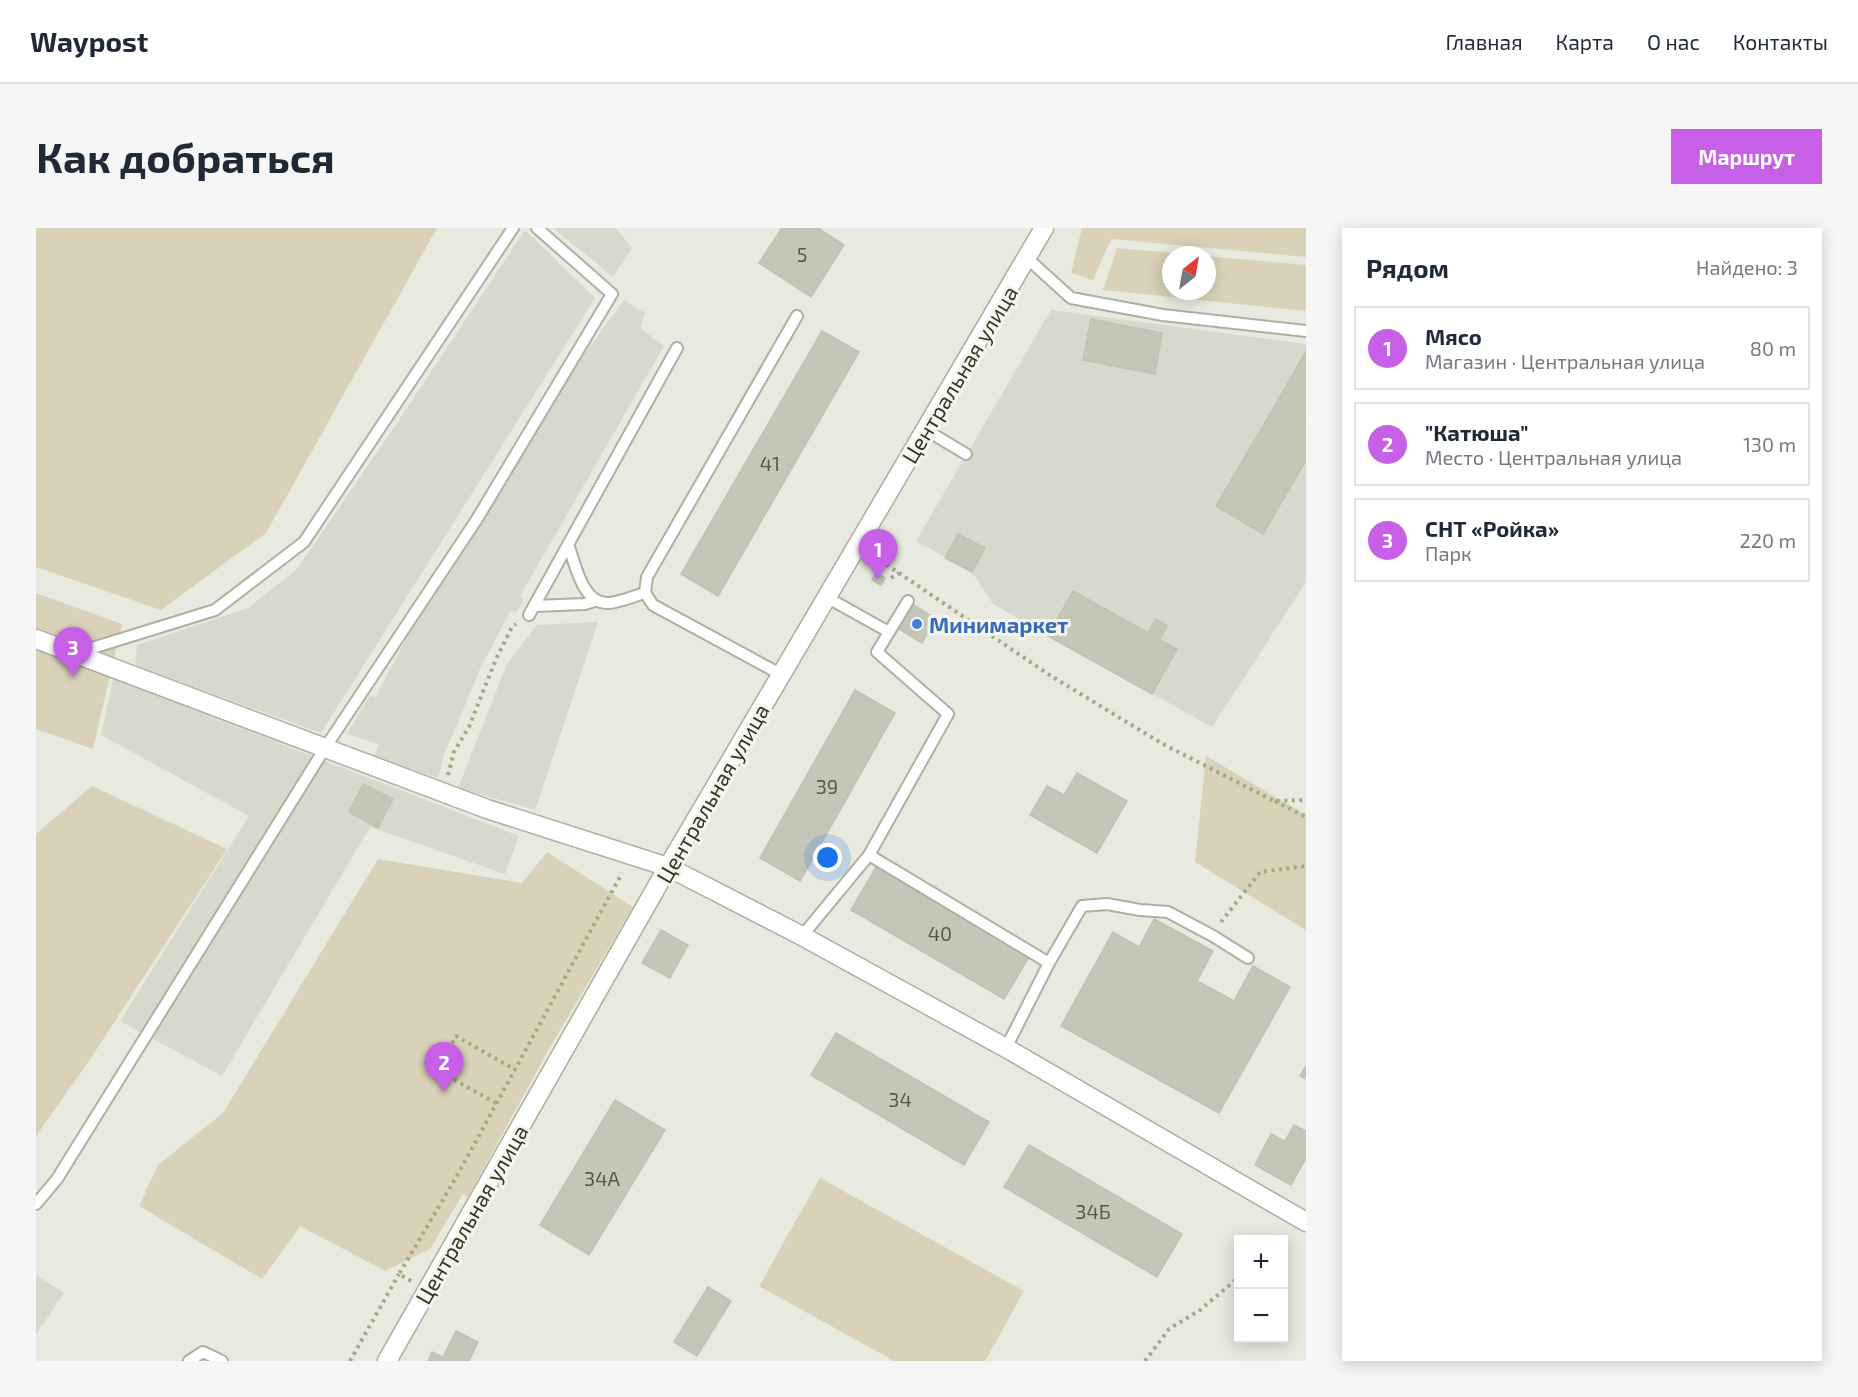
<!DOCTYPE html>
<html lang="ru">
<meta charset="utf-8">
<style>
body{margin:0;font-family:"Exo 2",sans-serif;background:#f6f6f7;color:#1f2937}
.controls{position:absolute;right:18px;bottom:18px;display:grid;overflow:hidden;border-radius:0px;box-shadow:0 3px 15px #0003}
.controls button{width:54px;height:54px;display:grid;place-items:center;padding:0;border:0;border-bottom:2px solid #e0e1e3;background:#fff;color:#1f2937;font:30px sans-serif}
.compass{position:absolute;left:1126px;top:18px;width:54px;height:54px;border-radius:50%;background:#fff;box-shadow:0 3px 15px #0003;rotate:31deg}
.you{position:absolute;left:792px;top:630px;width:21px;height:21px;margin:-15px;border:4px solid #fff;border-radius:50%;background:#1a73e8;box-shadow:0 0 0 9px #1a73e833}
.badge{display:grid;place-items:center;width:39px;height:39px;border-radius:50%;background:#c75fe7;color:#fff;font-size:20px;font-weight:700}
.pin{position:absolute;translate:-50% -50px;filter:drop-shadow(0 2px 3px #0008)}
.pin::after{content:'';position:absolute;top:32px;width:21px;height:18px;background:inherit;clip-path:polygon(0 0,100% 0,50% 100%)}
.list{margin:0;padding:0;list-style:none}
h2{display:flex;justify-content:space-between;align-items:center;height:78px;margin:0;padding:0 24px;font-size:26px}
h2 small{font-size:20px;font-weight:400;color:#747a83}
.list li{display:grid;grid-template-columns:39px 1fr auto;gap:18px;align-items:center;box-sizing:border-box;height:84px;margin:0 12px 12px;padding:0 12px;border:2px solid #e0e1e3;border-radius:0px}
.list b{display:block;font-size:22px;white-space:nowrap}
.list p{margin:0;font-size:20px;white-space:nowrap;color:#747a83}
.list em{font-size:20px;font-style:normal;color:#747a83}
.map{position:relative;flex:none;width:1270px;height:1133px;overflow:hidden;border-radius:0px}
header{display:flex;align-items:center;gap:36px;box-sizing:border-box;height:84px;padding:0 30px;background:#fff;border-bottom:2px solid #e0e1e3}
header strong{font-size:28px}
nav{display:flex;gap:33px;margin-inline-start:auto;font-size:21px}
.intro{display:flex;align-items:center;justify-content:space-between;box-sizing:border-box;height:144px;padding:0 36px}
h1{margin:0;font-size:42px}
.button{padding:15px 27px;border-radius:0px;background:#c75fe7;color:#fff;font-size:21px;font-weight:700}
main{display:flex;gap:36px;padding:0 36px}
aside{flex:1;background:#fff;border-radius:0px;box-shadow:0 3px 15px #0003}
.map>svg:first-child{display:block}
</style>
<header>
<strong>Waypost</strong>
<nav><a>Главная</a><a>Карта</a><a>О нас</a><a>Контакты</a></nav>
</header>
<div class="intro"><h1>Как добраться</h1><a class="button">Маршрут</a></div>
<main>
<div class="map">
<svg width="1270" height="1133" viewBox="0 0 1270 1133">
<rect width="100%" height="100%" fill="#e8e9df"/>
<path fill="#d8d9cd" d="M517,0H580L596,20L577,49Z
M489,2L559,70L285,505L99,438L101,417L212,380L261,341L359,198Z
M588,72L609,85L604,100L628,118L484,368L488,372L480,384L474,383L443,443L421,497L408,526L402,550L339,528L342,516L311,506L334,467L339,470L404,347L533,147Z
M1015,82L1270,116V354L1176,499L957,376L936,344L880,313Z
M562,394L499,582L422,560L471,436L501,397Z
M77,451L483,608L469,646L334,599L186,848L84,793L213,588L65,507Z
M0,1047L28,1065L0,1107Z"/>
<path fill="#d9d2b9" d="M0,0H401L230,305L125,382L0,339Z
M1046,0H1270V29L1075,11L1057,52L1035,45Z
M1081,20L1161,27H1135V63H1171V28L1270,37V83L1067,62Z
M0,365L86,396L57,521L0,501Z
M1170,528L1270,587V702L1159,634Z
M56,558L191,621L51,836L0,908V606Z
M511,624L597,679L513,821L432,969L427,966L394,1021L349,1043L264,998L226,1051L103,978L122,937L187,885L342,631L486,655Z
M784,950L988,1063L949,1133H858L723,1058Z"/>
<path fill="#c5c6b7" stroke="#c0c2b2" stroke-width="1.5" d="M746,0H782L808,17L775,69L723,35Z
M1055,91L1126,105L1119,146L1047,132Z
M786,103L823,124L682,368L645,346Z
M1270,123V191L1241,174Z
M1241,174L1270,191V232L1227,306L1180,278Z
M922,306L949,320L936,344L909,330Z
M840,345L849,350L845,357L836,352Z
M1037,363L1112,405L1120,391L1131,398L1124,412L1141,421L1116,466L1012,408Z
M876,376L900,391L886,415L861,400Z
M819,462L859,485L764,653L724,630Z
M1041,545L1091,573L1061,625L994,587L1011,558L1028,567Z
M327,556L357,571L342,600L313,584Z
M840,639L993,729L968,771L815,682Z
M1118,691L1177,723L1161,753L1198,773L1217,738L1254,759L1183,885L1025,798L1077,704L1103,719Z
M625,702L652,717L634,750L606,735Z
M800,805L953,894L928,937L775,847Z
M1270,838V851L1264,848Z
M579,872L629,902L553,1027L504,997Z
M1258,897L1270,903V930L1255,957L1219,937L1235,906L1249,913Z
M993,917L1146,1006L1121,1049L968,959Z
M672,1059L695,1073L661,1128L638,1114Z
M420,1103L442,1114L433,1133H392L396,1124L407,1129Z"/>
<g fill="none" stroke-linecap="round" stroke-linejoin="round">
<g stroke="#aeb0a2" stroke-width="14">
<path id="lane" d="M991,30L1035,70L1127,87L1270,103
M890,202L930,226
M532,316C539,335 546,376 572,375C582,375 598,368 609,365
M792,370L853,404
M498,378L549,376L559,373
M493,387L641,120
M40,425L179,382L268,314L477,0
M746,447L617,377L609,365L611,349L761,88
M833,627L1013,735L970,820
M766,708L833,627L912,486L841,424L872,373
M1013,735L1046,678L1071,676L1104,682L1132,684L1177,708L1212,730
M0,976L21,951L289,520L441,291L576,66L501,0
M153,1133L167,1124L186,1133"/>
</g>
<g stroke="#aeb0a2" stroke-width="21">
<path id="street" d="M0,411L451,581L632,639L766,708L970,820L1270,994"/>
</g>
<g stroke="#abae99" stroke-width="21">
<path id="secondary" d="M351,1133L632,639L1008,0"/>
</g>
<path stroke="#a2aa81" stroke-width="4" stroke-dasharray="3 4.5" stroke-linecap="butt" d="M838,328L1012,446L1125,515L1238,573L1270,572
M855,350L863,345
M412,547L418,524L433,499L460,431L476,399L480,396
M1239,573L1270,589
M1185,694L1224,644L1270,638
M460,875L402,843L420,808L478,841
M375,1053L363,1046L421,948L586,645
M314,1133L363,1046
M1109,1133L1133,1101L1164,1082L1202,1050"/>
<use href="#lane" stroke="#fff" stroke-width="10"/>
<use href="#street" stroke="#fff" stroke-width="18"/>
<use href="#secondary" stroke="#fff" stroke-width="18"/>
</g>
<circle fill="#3f7fe0" stroke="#f6f6ef" stroke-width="2" cx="881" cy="396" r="6"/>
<g text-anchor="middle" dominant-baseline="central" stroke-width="6" stroke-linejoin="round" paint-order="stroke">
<g font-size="20" fill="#575b46">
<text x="766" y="26">5</text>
<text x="734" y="235">41</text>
<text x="791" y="558">39</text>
<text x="904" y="705">40</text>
<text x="864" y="871">34</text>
<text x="566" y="950">34А</text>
<text x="1057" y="983">34Б</text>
</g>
<g font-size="22" fill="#323721" stroke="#f6f6ef">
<text transform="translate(923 146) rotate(-59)">Центральная улица</text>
<text transform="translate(676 565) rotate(-60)">Центральная улица</text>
<text transform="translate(435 986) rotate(-60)">Центральная улица</text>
</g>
<g font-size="22" font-weight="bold" fill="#366cbe" stroke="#f6f6ef" text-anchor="start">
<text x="893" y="396">Минимаркет</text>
</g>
</g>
</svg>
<div class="controls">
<button>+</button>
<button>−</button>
</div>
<svg class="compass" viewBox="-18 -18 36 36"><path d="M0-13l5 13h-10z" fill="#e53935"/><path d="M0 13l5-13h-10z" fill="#747a83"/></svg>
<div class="you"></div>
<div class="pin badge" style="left:842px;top:351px">1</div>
<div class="pin badge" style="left:408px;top:864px">2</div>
<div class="pin badge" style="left:37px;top:449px">3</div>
</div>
<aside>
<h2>Рядом<small>Найдено: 3</small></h2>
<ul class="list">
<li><span class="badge">1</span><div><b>Мясо</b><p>Магазин · Центральная улица</p></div><em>80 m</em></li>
<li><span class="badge">2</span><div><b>&quot;Катюша&quot;</b><p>Место · Центральная улица</p></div><em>130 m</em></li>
<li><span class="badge">3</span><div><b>СНТ «Ройка»</b><p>Парк</p></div><em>220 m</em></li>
</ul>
</aside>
</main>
